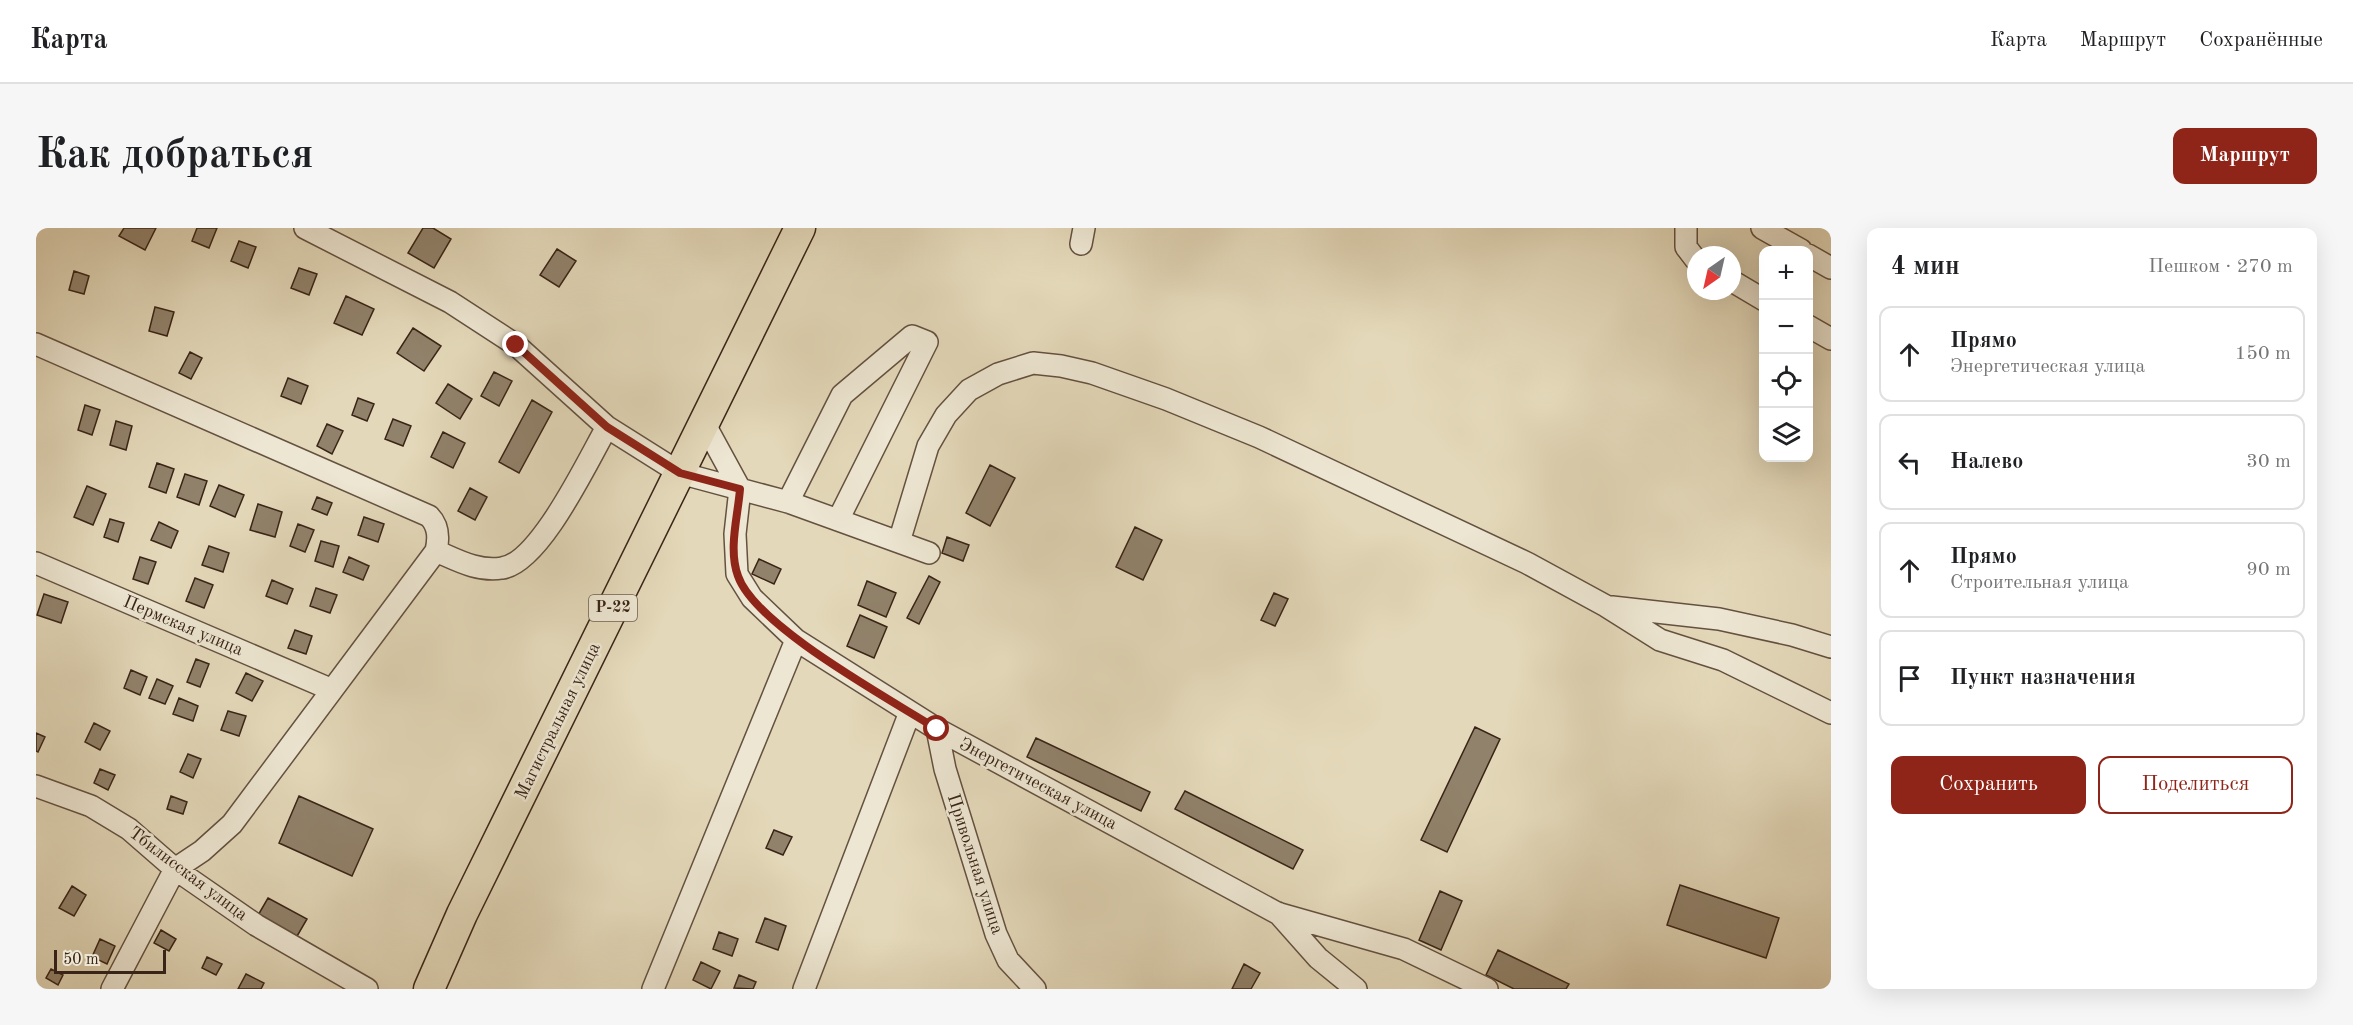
<!DOCTYPE html>
<html lang="ru">
<meta charset="utf-8">
<style>
body{margin:0;font-family:"Old Standard TT",serif;background:#f6f6f6;color:#202124}
.controls{position:absolute;right:18px;top:18px;display:grid;overflow:hidden;border-radius:12px;box-shadow:0 6px 24px #0002}
.controls button{width:54px;height:54px;display:grid;place-items:center;padding:0;border:0;border-bottom:2px solid #e0e0e0;background:#fff;color:#202124;font:30px sans-serif}
.compass{position:absolute;left:1651px;top:18px;width:54px;height:54px;border-radius:50%;background:#fff;box-shadow:0 6px 24px #0002;rotate:214deg}
.scale{position:absolute;left:18px;bottom:15px;width:112px;box-sizing:border-box;padding-left:6px;border:3px solid #392417;border-top:0;font-size:16px;line-height:21px;white-space:nowrap;color:#392417;-webkit-text-stroke:4px #ede6d2;paint-order:stroke}
.stop{position:absolute;width:18px;height:18px;margin:-14px;border:4px solid #8f2418;border-radius:50%;background:#fff}
.stop.end{background:#8f2418;border-color:#fff;box-shadow:0 2px 6px #0008}
.list{margin:0;padding:0;list-style:none}
h2{display:flex;justify-content:space-between;align-items:center;height:78px;margin:0;padding:0 24px;font-size:26px}
h2 small{font-size:20px;font-weight:400;color:#757577}
.list li{display:grid;grid-template-columns:39px 1fr auto;gap:18px;align-items:center;box-sizing:border-box;height:96px;margin:0 12px 12px;padding:0 12px;border:2px solid #e0e0e0;border-radius:12px}
.list b{display:block;font-size:22px;white-space:nowrap}
.list p{margin:0;font-size:20px;white-space:nowrap;color:#757577}
.list em{font-size:20px;font-style:normal;color:#757577}
.actions{display:flex;gap:12px;padding:18px 24px}
.actions a{flex:1;padding:14px 0;border:2px solid #8f2418;border-radius:12px;text-align:center;font-size:21px;color:#8f2418}
.actions .main{background:#8f2418;color:#fff}
.icon{flex:none;width:33px;height:33px;fill:none;stroke:currentColor;stroke-width:2;stroke-linecap:round;stroke-linejoin:round}
.map{position:relative;flex:none;width:1795px;height:761px;overflow:hidden;border-radius:12px}
header{display:flex;align-items:center;gap:36px;box-sizing:border-box;height:84px;padding:0 30px;background:#fff;border-bottom:2px solid #e0e0e0}
header strong{font-size:28px}
nav{display:flex;gap:33px;margin-inline-start:auto;font-size:21px}
.intro{display:flex;align-items:center;justify-content:space-between;box-sizing:border-box;height:144px;padding:0 36px}
h1{margin:0;font-size:42px}
.button{padding:15px 27px;border-radius:12px;background:#8f2418;color:#fff;font-size:21px;font-weight:700}
main{display:flex;gap:36px;padding:0 36px}
aside{flex:1;background:#fff;border-radius:12px;box-shadow:0 6px 24px #0002}
.map>svg:first-child{display:block}
</style>
<header>
<strong>Карта</strong>
<nav><a>Карта</a><a>Маршрут</a><a>Сохранённые</a></nav>
</header>
<div class="intro"><h1>Как добраться</h1><a class="button">Маршрут</a></div>
<main>
<div class="map">
<svg width="1795" height="761" viewBox="0 0 1795 761">
<rect width="100%" height="100%" fill="#e3d8b9"/>
<filter id="stains"><feTurbulence type="fractalNoise" baseFrequency=".00333" numOctaves="4"/><feColorMatrix values="0 0 0 0 .2 0 0 0 0 .09 0 0 0 0 .02 0 0 0 .5 -.17"/></filter>
<radialGradient id="worn" r=".72"><stop offset=".6" stop-color="#630" stop-opacity="0"/><stop offset="1" stop-color="#630" stop-opacity=".3"/></radialGradient>
<path fill="#91826b" stroke="#392417" stroke-width="1.5" d="M88,0H120L109,22L83,8Z
M161,0H181L173,20L156,13Z
M387,0H397L415,11L398,40L372,25Z
M203,13L220,19L212,40L195,33Z
M521,21L540,33L523,59L504,47Z
M263,40L281,46L273,67L255,60Z
M38,43L53,48L48,66L33,62Z
M310,68L338,81L326,107L298,95Z
M119,79L138,84L131,108L113,103Z
M377,100L405,118L388,143L361,125Z
M154,124L166,130L155,151L143,145Z
M458,144L476,153L463,178L445,168Z
M252,150L272,158L265,176L245,168Z
M412,156L436,171L424,191L400,175Z
M322,170L338,176L331,193L316,187Z
M496,172L516,184L483,245L463,234Z
M49,177L64,182L56,207L42,202Z
M357,191L375,198L367,218L349,211Z
M80,193L96,198L90,222L74,217Z
M291,196L307,203L296,226L281,218Z
M407,204L429,215L417,240L395,229Z
M121,235L138,241L130,265L113,259Z
M954,237L979,250L954,298L930,285Z
M149,246L171,253L163,277L141,269Z
M183,257L208,267L199,289L174,278Z
M51,258L70,266L57,297L38,289Z
M434,260L451,269L439,292L422,283Z
M281,269L296,275L291,287L276,281Z
M222,276L246,284L239,309L214,302Z
M328,289L348,296L342,314L322,307Z
M74,291L88,295L82,314L68,309Z
M123,294L142,303L135,320L115,312Z
M262,296L278,302L269,324L254,318Z
M1099,299L1126,312L1107,352L1080,339Z
M911,309L933,317L927,333L906,325Z
M285,313L303,318L297,339L279,333Z
M173,318L193,325L187,344L166,337Z
M104,329L120,334L112,356L97,351Z
M313,329L333,338L327,352L307,344Z
M723,331L745,341L738,356L716,346Z
M893,348L904,354L883,396L871,390Z
M159,350L177,357L168,380L150,373Z
M236,352L257,361L251,376L230,368Z
M831,353L860,365L850,389L822,377Z
M280,360L301,367L294,385L274,378Z
M1238,365L1252,371L1239,398L1225,392Z
M8,366L32,374L25,395L1,387Z
M824,387L851,399L838,430L811,418Z
M259,402L276,408L270,426L252,420Z
M160,431L173,436L164,459L151,454Z
M95,442L111,449L104,467L88,460Z
M210,445L227,453L216,473L200,465Z
M121,451L137,458L129,476L113,470Z
M143,470L162,478L157,493L137,486Z
M192,483L210,488L203,508L185,502Z
M58,495L74,503L64,522L49,514Z
M1439,499L1464,511L1411,624L1385,612Z
M0,505L9,509L2,524L0,523Z
M1000,510L1114,564L1105,583L991,529Z
M152,526L165,531L157,550L144,544Z
M64,541L79,547L72,562L58,555Z
M1149,563L1267,622L1257,641L1139,581Z
M135,568L151,574L147,586L131,581Z
M263,568L337,601L316,648L243,615Z
M738,602L756,609L747,627L730,620Z
M1644,657L1743,690L1730,730L1631,697Z
M36,658L50,667L38,688L23,680Z
M1404,663L1426,673L1405,722L1383,712Z
M232,670L271,691L260,710L221,689Z
M729,690L750,698L742,722L720,714Z
M125,702L140,711L133,723L118,715Z
M683,704L702,711L696,728L677,721Z
M64,711L79,718L71,736L56,729Z
M1462,722L1533,756L1530,761H1478L1450,747Z
M171,729L186,736L180,747L166,740Z
M665,734L684,743L675,761L657,752Z
M1208,736L1224,745L1215,761H1196Z
M15,741L27,747L22,757L10,750Z
M210,746L228,755L225,761H202Z
M703,747L720,754L717,761L698,760Z"/>
<g fill="none" stroke-linecap="round" stroke-linejoin="round">
<g stroke="#645140" stroke-width="24">
<path id="minor" d="M269,0L414,74L480,117L571,199L644,245L752,274L893,325
M1650,0V19L1660,32
M1726,0L1765,22
M1045,16L1048,0
M1772,27L1795,40
M1696,53L1728,72
M1772,98L1795,111
M0,116L393,288C403,298 403,310 400,323L196,596L166,623L139,641L76,761
M668,195L704,261L699,306L701,346L716,370L760,412L901,501L1241,685L1368,721L1451,761
M752,274L806,167L876,108L891,114L802,292
M863,314L892,218L910,187L933,162L962,146L997,135L1025,138L1056,145L1130,171L1223,209L1491,335L1570,378L1624,412L1687,432L1795,485
M400,323C421,332 442,344 466,340C504,335 552,232 571,199
M0,335L294,461
M1576,379L1683,391L1756,407L1795,419
M901,501L909,541L960,706L972,732L999,761
M0,558L55,578L93,601L139,641L220,697L331,761
M1242,685L1282,730L1320,761
M617,761L760,412
M768,761L874,484"/>
</g>
<g stroke="#392417" stroke-width="33">
<path id="highway" d="M393,761L426,686L764,0"/>
</g>
<use href="#minor" stroke="#ede6d2" stroke-width="21"/>
<use href="#highway" stroke="#e3d8b9" stroke-width="30"/>
</g>
<g fill="none" stroke-linecap="round" stroke-linejoin="round">
<path stroke="#8f2418" stroke-width="8" d="M480,117L571,199L644,245L704,261C702,288 692,321 702,348C719,398 854,471 901,501"/>
</g>
<g text-anchor="middle" dominant-baseline="central" stroke-width="5" stroke-linejoin="round" paint-order="stroke">
<rect fill="#ede6d2" stroke="#6f5e4f" stroke-width="1.5" x="553" y="367" width="48" height="26" rx="4.5"/>
<g font-size="16" font-weight="bold" fill="#392417">
<text x="577" y="380">Р-22</text>
</g>
<g font-size="18" fill="#392417" stroke="#ede6d2">
<text transform="translate(147 398) rotate(23)">Пермская улица</text>
<text transform="translate(522 493) rotate(-64)">Магистральная улица</text>
<text transform="translate(1002 556) rotate(28)">Энергетическая улица</text>
<text transform="translate(939 636) rotate(72)">Привольная улица</text>
<text transform="translate(152 646) rotate(37)">Тбилисская улица</text>
</g>
</g>
<rect width="100%" height="100%" filter="url(#stains)"/>
<rect width="100%" height="100%" fill="url(#worn)"/>
</svg>
<div class="controls">
<button>+</button>
<button>−</button>
<button><svg class="icon" aria-label="locate" viewBox="0 0 24 24"><circle cx="12" cy="12" r="6"/><path d="M12 2v4M12 18v4M2 12h4M18 12h4"/></svg></button>
<button><svg class="icon" aria-label="layers" viewBox="0 0 24 24"><path d="M12 4l9 5-9 5-9-5zM3 14l9 5 9-5"/></svg></button>
</div>
<svg class="compass" viewBox="-18 -18 36 36"><path d="M0-13l5 13h-10z" fill="#e53935"/><path d="M0 13l5-13h-10z" fill="#757577"/></svg>
<div class="scale">50 m</div>
<div class="stop" style="left:901px;top:501px"></div>
<div class="stop end" style="left:480px;top:117px"></div>
</div>
<aside>
<h2>4 мин<small>Пешком · 270 m</small></h2>
<ul class="list">
<li><svg class="icon" aria-label="ahead" viewBox="0 0 24 24"><path d="M12 20V5M6 11l6-6 6 6"/></svg><div><b>Прямо</b><p>Энергетическая улица</p></div><em>150 m</em></li>
<li><svg class="icon" aria-label="left" viewBox="0 0 24 24"><path d="M17 20v-9H6M10 6l-5 5 5 5"/></svg><div><b>Налево</b></div><em>30 m</em></li>
<li><svg class="icon" aria-label="ahead" viewBox="0 0 24 24"><path d="M12 20V5M6 11l6-6 6 6"/></svg><div><b>Прямо</b><p>Строительная улица</p></div><em>90 m</em></li>
<li><svg class="icon" aria-label="arrive" viewBox="0 0 24 24"><path d="M6 21V4h12l-3 4 3 4H6"/></svg><div><b>Пункт назначения</b></div></li>
</ul>
<div class="actions"><a class="main">Сохранить</a><a>Поделиться</a></div>
</aside>
</main>
